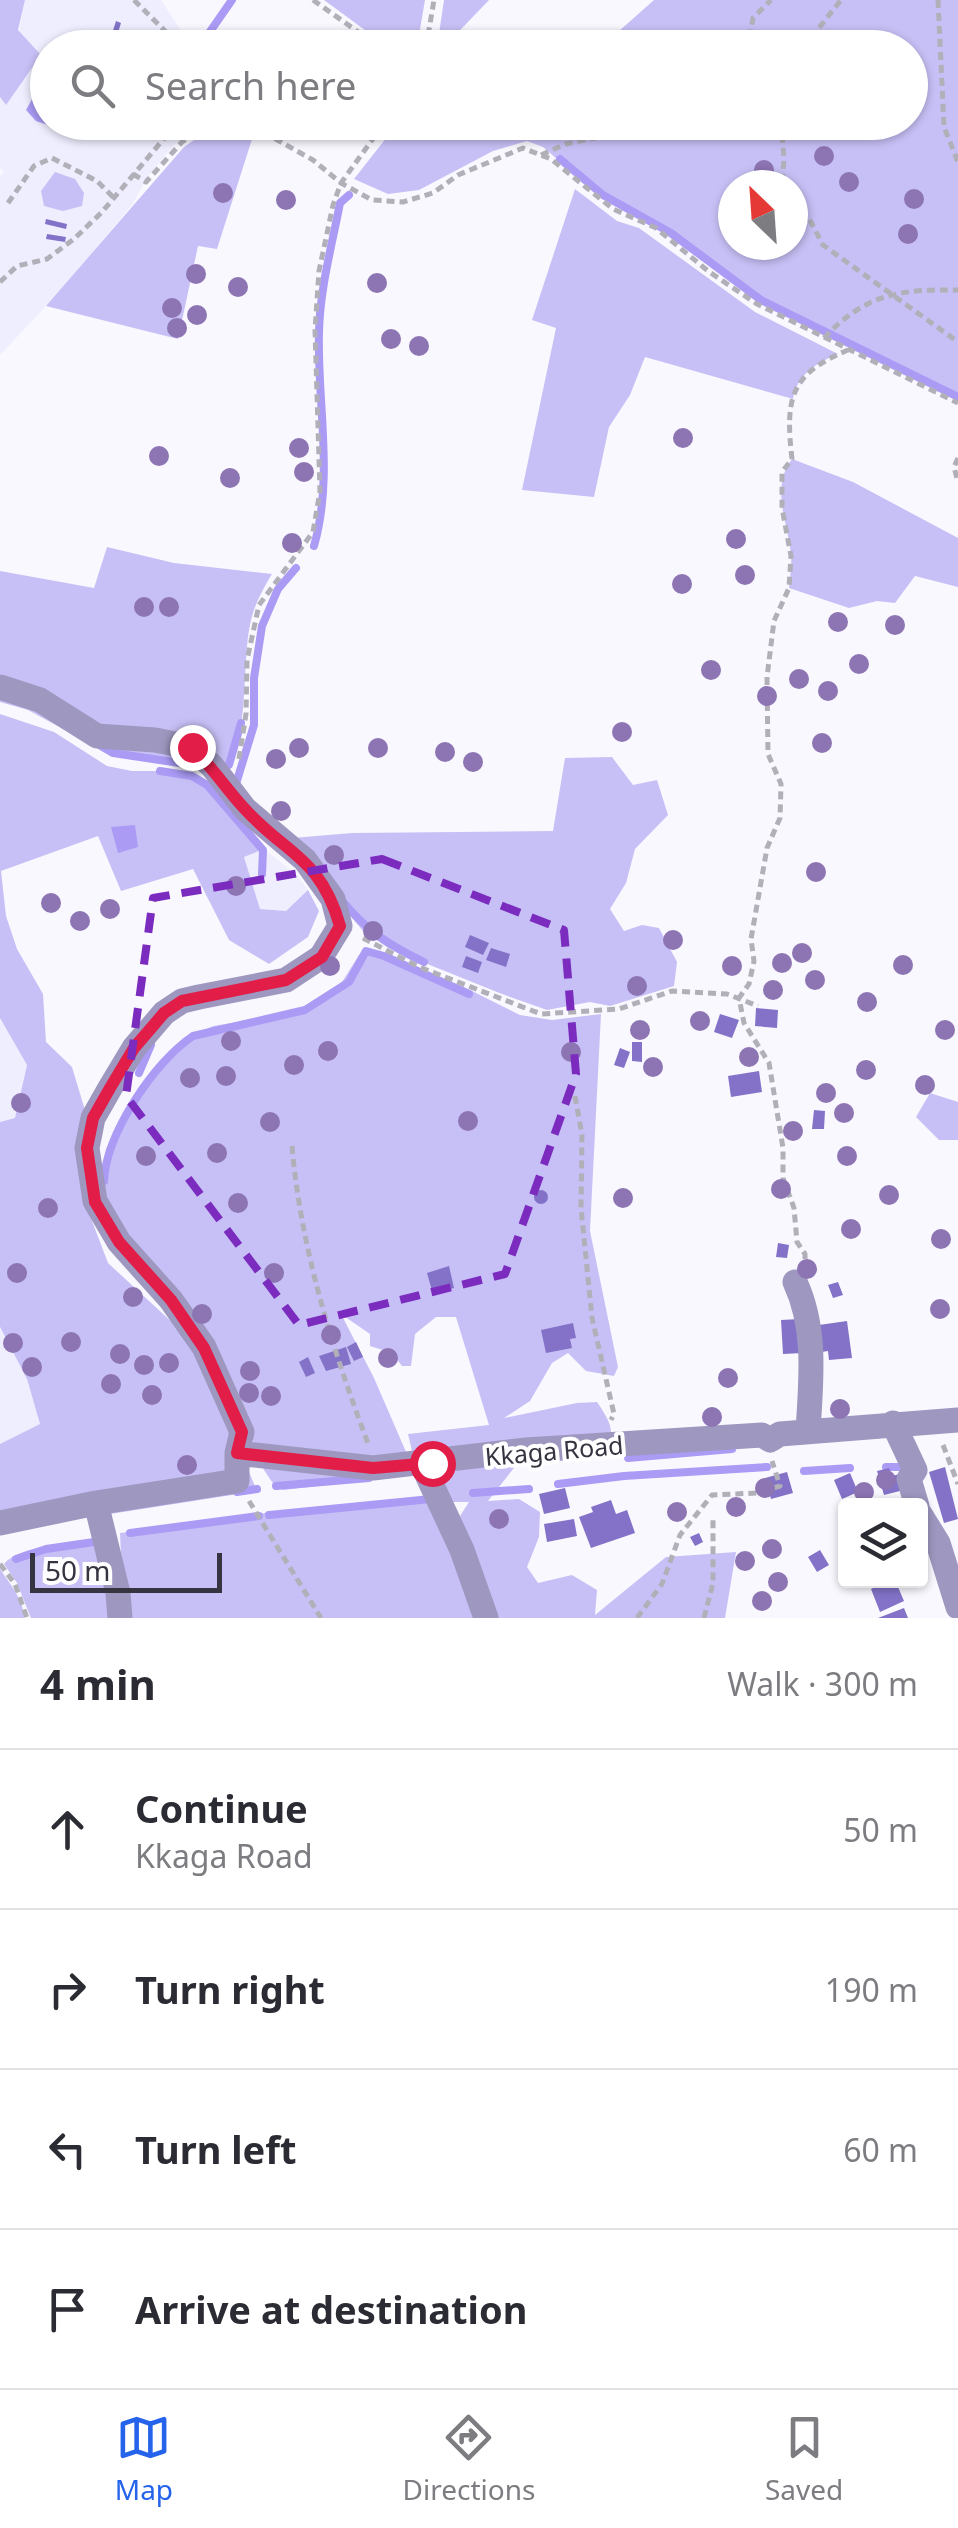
<!DOCTYPE html>
<meta charset="utf-8">
<style>
body{margin:0;font-family:"Noto Sans",sans-serif;background:#f2f2f3;color:#2b2b33}
.controls{position:absolute;right:30px;bottom:30px;display:grid;overflow:hidden;border-radius:10px;box-shadow:0 2px 8px #0004}
.controls button{width:90px;height:90px;display:grid;place-items:center;padding:0;border:0;border-bottom:2px solid #e1e1e2;background:#fff;color:#2b2b33;font:50px sans-serif}
.compass{position:absolute;left:718px;top:170px;width:90px;height:90px;border-radius:50%;background:#fff;box-shadow:0 2px 8px #0004;rotate:335deg}
.scale{position:absolute;left:30px;bottom:25px;width:192px;box-sizing:border-box;padding-left:10px;border:5px solid #363441;border-top:0;font-size:28px;line-height:35px;white-space:nowrap;color:#363441;-webkit-text-stroke:8px #fff;paint-order:stroke}
.stop{position:absolute;width:30px;height:30px;margin:-22px;border:8px solid #e11d48;border-radius:50%;background:#fff}
.stop.end{background:#e11d48;border-color:#fff;box-shadow:0 2px 10px #0008}
.list{margin:0;padding:0;list-style:none}
h2{display:flex;justify-content:space-between;align-items:center;height:130px;margin:0;padding:0 40px;font-size:42px}
h2 small{font-size:32px;font-weight:400;color:#7c7c81}
.list li{display:grid;grid-template-columns:65px 1fr auto;gap:30px;align-items:center;box-sizing:border-box;height:160px;padding:0 40px;border-top:2px solid #e1e1e2}
.list b{display:block;font-size:38px;white-space:nowrap}
.list p{margin:0;font-size:32px;white-space:nowrap;color:#7c7c81}
.list em{font-size:32px;font-style:normal;color:#7c7c81}
.icon{flex:none;width:55px;height:55px;fill:none;stroke:currentColor;stroke-width:2;stroke-linecap:round;stroke-linejoin:round}
.map{position:relative;flex:none;width:958px;height:1618px;overflow:hidden}
.search{position:absolute;background:#fff;box-shadow:0 2px 8px #0004;left:30px;right:30px;top:30px;height:110px;display:flex;align-items:center;gap:25px;box-sizing:border-box;padding:0 35px;border-radius:55px;color:#7c7c81;font-size:38px}
.sheet{height:770px;background:#fff}
nav{display:flex;justify-content:space-around;align-items:center;box-sizing:border-box;height:140px;border-top:2px solid #e1e1e2;background:#fff;font-size:28px;color:#7c7c81}
nav a{display:grid;justify-items:center;gap:5px}
nav .on{color:#2563eb}
.map>svg:first-child{display:block}
</style>
<div class="map">
<svg width="958" height="1618" viewBox="0 0 958 1618">
<rect width="100%" height="100%" fill="#f9f8ff"/>
<path fill="#efeeff" d="M25,0H161L187,40L199,47L48,48V122L206,123L175,144L148,176L132,205L61,290L0,355V176L4,171L0,168V97L5,104Z
M264,849L297,875L308,890L286,911L260,909L244,857Z
M0,1018L27,1064L15,1118L0,1122Z
M0,1328L27,1379L40,1424L0,1444Z"/>
<path fill="#c7c0f6" fill-rule="evenodd" d="M0,0H25L18,30L41,55L6,105L0,97Z
M324,0H425L417,47H388Z
M444,0H489L444,47H437Z
M654,0H958V400L757,300L651,224L606,201L543,147L527,141L493,151L419,190L388,194L354,179L398,123H499L515,133L523,122H910V48L601,47ZM793,185V245H733V185Z
M223,130L253,136L217,249L198,246L178,339L46,306L184,147L204,133Z
M55,172L75,179L84,193L82,206L63,211L44,206L41,191Z
M575,189L617,221L639,228L755,312L838,354C817,363 797,374 793,399L645,357L630,395L609,427L594,497L522,490L556,328L532,320Z
M792,459L853,482L958,538V587L915,576L895,603L877,601L849,608L789,588C790,577 792,565 791,555C788,522 770,488 792,459Z
M107,547L174,563L272,574C263,589 253,607 250,625C242,660 249,748 225,771L107,753L28,710L0,702V571L94,588Z
M0,714L54,732L107,766L132,771H177L208,782L230,814L264,849L244,857L260,909L286,911L308,890L319,911L308,937L269,964L229,940L193,869L121,891L98,836L1,871L6,916L17,949L43,994L46,1042L72,1067L94,1140L89,1213L108,1263L175,1325L203,1363L257,1491L65,1521L0,1511V1444L40,1424L27,1379L0,1327V1122L15,1118L27,1065L0,1018Z
M612,757L633,785L657,780L668,815L635,849L626,883L610,909L624,931L642,925L659,928L677,962L674,986L610,1006L590,1002L547,1010L502,994L390,949L363,931L328,889L269,840L352,833L553,831L565,758Z
M370,949L472,991L520,1015L552,1020L601,1014L590,1231L618,1367L614,1376L586,1371L568,1353L552,1363L530,1401L504,1418L577,1403L597,1402C612,1424 617,1434 602,1458L517,1464L488,1501L519,1499L540,1512L539,1537L527,1567L538,1583L572,1575L597,1590L595,1615L666,1557L736,1552L725,1618H495L460,1516L469,1502H444L415,1464L408,1434L489,1425L456,1317H436L415,1334L411,1366H402L392,1353L370,1346V1334L341,1314L374,1378L416,1475L283,1490L272,1482L264,1470L247,1426L123,1249L102,1183L106,1149L132,1102L182,1040L213,1026L281,1015L306,1006L342,982L359,955Z
M930,1093L958,1102V1140H939L916,1117Z
M437,1495L480,1618H124L120,1533L286,1510Z
M107,1537L114,1618H31L17,1583L4,1564C19,1545 82,1541 107,1537Z
M0,1569C10,1584 24,1600 24,1618H0Z"/>
<path fill="#ab9bf5" d="M36,92L43,94L47,102L48,125L36,121L26,110Z
M135,825L138,847L118,853L111,827Z"/>
<g fill="none" stroke-linecap="round" stroke-linejoin="round">
<path stroke="#ab9bf5" stroke-width="8" d="M200,46L232,0
M560,159L603,195L671,233L761,300L958,397
M314,546C334,476 317,404 319,332C320,288 332,245 340,203L349,195
M101,746L113,753L199,766
M223,768L229,765L241,723
M160,771L192,776L207,785L263,850L262,874
M235,787L254,725V678L262,626L278,589L296,568
M344,903C367,931 392,947 424,962
M139,1073L151,1045
M104,1181C106,1134 154,1062 193,1036L305,1010L349,982L366,951L384,956L469,994
M628,1458L732,1449
M886,1467H908
M804,1471L850,1468
M558,1484L624,1476L767,1467
M276,1486L369,1478
M237,1492L257,1489
M473,1493L529,1489
M269,1515L431,1499
M130,1533L259,1516
M16,1559L46,1549L101,1541"/>
</g>
<path fill="#8372c8" d="M116,21L121,23L116,39L111,37Z
M46,219L67,224L66,229L45,224Z
M47,234L66,237L65,242L46,239Z
M470,935L489,943L483,955L465,947Z
M491,948L510,954L506,967L486,960Z
M466,956L482,962L478,973L462,967Z
M756,1008L778,1010L777,1028L755,1026Z
M720,1014L739,1020L732,1038L714,1032Z
M632,1042H642V1062L632,1061Z
M620,1048L630,1052L624,1068L614,1065Z
M759,1071L762,1092L731,1097L728,1076Z
M814,1110L825,1111L824,1129H812Z
M534 1197a7 7 0 1 1 14 0a7 7 0 1 1-14 0Z
M778,1243L789,1245L787,1258L776,1257Z
M449,1266L454,1288L433,1294L427,1273Z
M838,1282L843,1295L833,1298L828,1285Z
M800,1319L802,1353L783,1354L781,1320Z
M847,1321L852,1358L829,1360L828,1351L815,1353L812,1326Z
M573,1323L576,1338L570,1339L572,1348L546,1353L541,1330Z
M356,1342L363,1357L354,1361L347,1347Z
M346,1347L351,1364L326,1371L319,1356Z
M308,1357L315,1373L306,1377L299,1362Z
M945,1467L958,1519L944,1523L929,1472Z
M889,1468L892,1476L900,1474L904,1490L884,1495L877,1471Z
M787,1472L793,1493L771,1499L765,1478Z
M850,1473L858,1492L842,1499L834,1480Z
M565,1488L570,1508L544,1514L539,1494Z
M611,1500L616,1514L627,1510L635,1533L591,1548L579,1517L593,1512L591,1507Z
M574,1519L577,1536L547,1542L544,1524Z
M699,1533L703,1542L695,1546L690,1537Z
M820,1550L829,1565L817,1572L808,1557Z
M890,1580H895L904,1601L880,1612L871,1589Z
M904,1608L908,1618H878Z"/>
<g fill="none" stroke-linecap="round" stroke-linejoin="round">
<path stroke="#b1b0b9" stroke-width="5" stroke-dasharray="8 5" stroke-linecap="butt" d="M134,0L182,48
M313,0L381,48
M938,0L944,127L958,162
M426,48L434,0
M742,48L750,36L753,18L771,0
M803,48L841,0
M781,122L784,159L782,185
M541,155L566,144L672,122
M133,174L146,182L182,142L205,127L233,124L272,137L313,160L341,183L372,200L403,202L433,193L458,175L523,148L551,159L613,209L656,228L708,271L757,304L958,403
M793,200L811,222L823,245L958,342
M8,203L34,166L52,158L97,181L114,198
M0,282L17,266L47,259L74,239L102,212L178,122
M824,338C865,294 900,289 958,290
M958,458L954,467L958,482
M239,759L246,714L247,660L259,605L313,532L320,491L315,330L319,271L333,205L341,183L385,122
M363,938L419,967L541,1014L619,1009L672,991L727,994L758,1006
M575,1096L582,1135L581,1208L592,1318L614,1414L611,1420
M292,1146C301,1250 332,1348 369,1446
M805,1259V1254L797,1242L794,1208L783,1178V1148L769,1063L744,1023L739,998L749,984L754,961L751,939L767,848L780,818L781,784L768,754L767,677L774,621L789,588L791,556L782,508V472L792,459C785,398 790,374 848,350
M943,1445L958,1484
M249,1501L321,1618
M0,1564L15,1584L27,1618
M637,1618L662,1584L680,1535L712,1495L757,1493L780,1486L772,1461
M704,1618L713,1583V1517"/>
<path stroke="#9e98c0" stroke-width="25" d="M0,687L40,700L97,736L155,740L191,747L212,766L245,809L305,860L333,899L340,926L321,957L286,980L199,997L182,1001L164,1013L134,1048L110,1088L93,1118L87,1148L95,1201L119,1242L171,1300L204,1347L242,1432L237,1453
M795,1282C817,1329 811,1381 808,1431
M893,1423L915,1470L909,1479L917,1506
M422,1464L462,1550L486,1618
M96,1503L118,1593L120,1618
M920,1514L938,1543L958,1607
M0,1523L96,1503L237,1481V1453L373,1468L526,1450L762,1435L770,1440L780,1434L958,1420"/>
</g>
<g fill="#8d74b3">
<circle cx="824" cy="156" r="10"/>
<circle cx="764" cy="170" r="10"/>
<circle cx="849" cy="182" r="10"/>
<circle cx="223" cy="193" r="10"/>
<circle cx="914" cy="199" r="10"/>
<circle cx="286" cy="200" r="10"/>
<circle cx="908" cy="234" r="10"/>
<circle cx="196" cy="274" r="10"/>
<circle cx="377" cy="283" r="10"/>
<circle cx="238" cy="287" r="10"/>
<circle cx="172" cy="308" r="10"/>
<circle cx="197" cy="315" r="10"/>
<circle cx="177" cy="328" r="10"/>
<circle cx="391" cy="339" r="10"/>
<circle cx="419" cy="346" r="10"/>
<circle cx="683" cy="438" r="10"/>
<circle cx="299" cy="448" r="10"/>
<circle cx="159" cy="456" r="10"/>
<circle cx="304" cy="472" r="10"/>
<circle cx="230" cy="478" r="10"/>
<circle cx="736" cy="539" r="10"/>
<circle cx="292" cy="543" r="10"/>
<circle cx="745" cy="575" r="10"/>
<circle cx="682" cy="584" r="10"/>
<circle cx="144" cy="607" r="10"/>
<circle cx="169" cy="607" r="10"/>
<circle cx="838" cy="622" r="10"/>
<circle cx="895" cy="625" r="10"/>
<circle cx="859" cy="664" r="10"/>
<circle cx="711" cy="670" r="10"/>
<circle cx="799" cy="679" r="10"/>
<circle cx="828" cy="691" r="10"/>
<circle cx="767" cy="696" r="10"/>
<circle cx="622" cy="732" r="10"/>
<circle cx="822" cy="743" r="10"/>
<circle cx="299" cy="748" r="10"/>
<circle cx="378" cy="748" r="10"/>
<circle cx="445" cy="752" r="10"/>
<circle cx="276" cy="759" r="10"/>
<circle cx="473" cy="762" r="10"/>
<circle cx="281" cy="811" r="10"/>
<circle cx="334" cy="855" r="10"/>
<circle cx="816" cy="872" r="10"/>
<circle cx="236" cy="886" r="10"/>
<circle cx="51" cy="903" r="10"/>
<circle cx="110" cy="909" r="10"/>
<circle cx="80" cy="921" r="10"/>
<circle cx="373" cy="931" r="10"/>
<circle cx="673" cy="940" r="10"/>
<circle cx="802" cy="953" r="10"/>
<circle cx="782" cy="963" r="10"/>
<circle cx="903" cy="965" r="10"/>
<circle cx="330" cy="966" r="10"/>
<circle cx="732" cy="966" r="10"/>
<circle cx="815" cy="980" r="10"/>
<circle cx="637" cy="986" r="10"/>
<circle cx="773" cy="990" r="10"/>
<circle cx="867" cy="1002" r="10"/>
<circle cx="700" cy="1021" r="10"/>
<circle cx="640" cy="1030" r="10"/>
<circle cx="945" cy="1030" r="10"/>
<circle cx="231" cy="1041" r="10"/>
<circle cx="328" cy="1051" r="10"/>
<circle cx="571" cy="1052" r="10"/>
<circle cx="749" cy="1057" r="10"/>
<circle cx="294" cy="1065" r="10"/>
<circle cx="653" cy="1067" r="10"/>
<circle cx="866" cy="1070" r="10"/>
<circle cx="226" cy="1076" r="10"/>
<circle cx="190" cy="1078" r="10"/>
<circle cx="925" cy="1085" r="10"/>
<circle cx="826" cy="1093" r="10"/>
<circle cx="21" cy="1103" r="10"/>
<circle cx="844" cy="1113" r="10"/>
<circle cx="468" cy="1121" r="10"/>
<circle cx="270" cy="1122" r="10"/>
<circle cx="793" cy="1131" r="10"/>
<circle cx="217" cy="1153" r="10"/>
<circle cx="146" cy="1156" r="10"/>
<circle cx="847" cy="1156" r="10"/>
<circle cx="781" cy="1189" r="10"/>
<circle cx="889" cy="1195" r="10"/>
<circle cx="623" cy="1198" r="10"/>
<circle cx="238" cy="1203" r="10"/>
<circle cx="48" cy="1208" r="10"/>
<circle cx="851" cy="1229" r="10"/>
<circle cx="941" cy="1239" r="10"/>
<circle cx="807" cy="1269" r="10"/>
<circle cx="17" cy="1273" r="10"/>
<circle cx="274" cy="1273" r="10"/>
<circle cx="133" cy="1297" r="10"/>
<circle cx="940" cy="1309" r="10"/>
<circle cx="202" cy="1314" r="10"/>
<circle cx="331" cy="1335" r="10"/>
<circle cx="71" cy="1342" r="10"/>
<circle cx="13" cy="1343" r="10"/>
<circle cx="120" cy="1354" r="10"/>
<circle cx="388" cy="1358" r="10"/>
<circle cx="169" cy="1363" r="10"/>
<circle cx="144" cy="1365" r="10"/>
<circle cx="32" cy="1367" r="10"/>
<circle cx="250" cy="1371" r="10"/>
<circle cx="728" cy="1378" r="10"/>
<circle cx="111" cy="1384" r="10"/>
<circle cx="249" cy="1393" r="10"/>
<circle cx="152" cy="1395" r="10"/>
<circle cx="271" cy="1396" r="10"/>
<circle cx="840" cy="1409" r="10"/>
<circle cx="712" cy="1417" r="10"/>
<circle cx="187" cy="1465" r="10"/>
<circle cx="886" cy="1480" r="10"/>
<circle cx="765" cy="1488" r="10"/>
<circle cx="864" cy="1492" r="10"/>
<circle cx="736" cy="1507" r="10"/>
<circle cx="677" cy="1512" r="10"/>
<circle cx="499" cy="1519" r="10"/>
<circle cx="772" cy="1549" r="10"/>
<circle cx="745" cy="1561" r="10"/>
<circle cx="778" cy="1582" r="10"/>
<circle cx="762" cy="1601" r="10"/>
</g>
<g fill="none" stroke-linecap="round" stroke-linejoin="round">
<path stroke="#e11d48" stroke-width="12" d="M192,747C211,766 225,787 243,807C286,855 320,856 340,926L322,957L286,980L182,1001L164,1013L134,1048L110,1088L93,1118L87,1148L95,1202L119,1242L171,1300L204,1348L242,1432L237,1453L373,1468L432,1463"/>
</g>
<path fill="none" stroke="#7b2cbf" stroke-width="8" stroke-dasharray="20 12" stroke-linejoin="round" d="M382,859L564,930L576,1074L505,1274L299,1325L126,1096L153,898Z"/>
<g text-anchor="middle" dominant-baseline="central" stroke-width="8" stroke-linejoin="round" paint-order="stroke">
<g font-size="25" fill="#363441" stroke="#fff">
<text transform="translate(554 1450) rotate(-5)">Kkaga Road</text>
</g>
</g>
</svg>
<div class="controls">
<button><svg class="icon" aria-label="layers" viewBox="0 0 24 24"><path d="M12 4l9 5-9 5-9-5zM3 14l9 5 9-5"/></svg></button>
</div>
<svg class="compass" viewBox="-18 -18 36 36"><path d="M0-13l5 13h-10z" fill="#e53935"/><path d="M0 13l5-13h-10z" fill="#7c7c81"/></svg>
<div class="scale">50 m</div>
<div class="stop" style="left:432px;top:1463px"></div>
<div class="stop end" style="left:192px;top:747px"></div>
<div class="search"><svg class="icon" aria-label="search" viewBox="0 0 24 24"><circle cx="10" cy="10" r="6"/><path d="M15 15l6 6"/></svg>Search here</div>
</div>
<section class="sheet">
<h2>4 min<small>Walk · 300 m</small></h2>
<ul class="list">
<li><svg class="icon" aria-label="ahead" viewBox="0 0 24 24"><path d="M12 20V5M6 11l6-6 6 6"/></svg><div><b>Continue</b><p>Kkaga Road</p></div><em>50 m</em></li>
<li><svg class="icon" aria-label="right" viewBox="0 0 24 24"><path d="M7 20v-9h11M14 6l5 5-5 5"/></svg><div><b>Turn right</b></div><em>190 m</em></li>
<li><svg class="icon" aria-label="left" viewBox="0 0 24 24"><path d="M17 20v-9H6M10 6l-5 5 5 5"/></svg><div><b>Turn left</b></div><em>60 m</em></li>
<li><svg class="icon" aria-label="arrive" viewBox="0 0 24 24"><path d="M6 21V4h12l-3 4 3 4H6"/></svg><div><b>Arrive at destination</b></div></li>
</ul>
</section>
<nav>
<a class="on"><svg class="icon" aria-label="map" viewBox="0 0 24 24"><path d="M3 6l6-2 6 2 6-2v14l-6 2-6-2-6 2zM9 4v14M15 6v14"/></svg>Map</a>
<a><svg class="icon" aria-label="directions" viewBox="0 0 24 24"><path d="M12 3l9 9-9 9-9-9zM9 14v-3h6M13 9l2 2-2 2"/></svg>Directions</a>
<a><svg class="icon" aria-label="saved" viewBox="0 0 24 24"><path d="M7 4h10v16l-5-4-5 4z"/></svg>Saved</a>
</nav>
